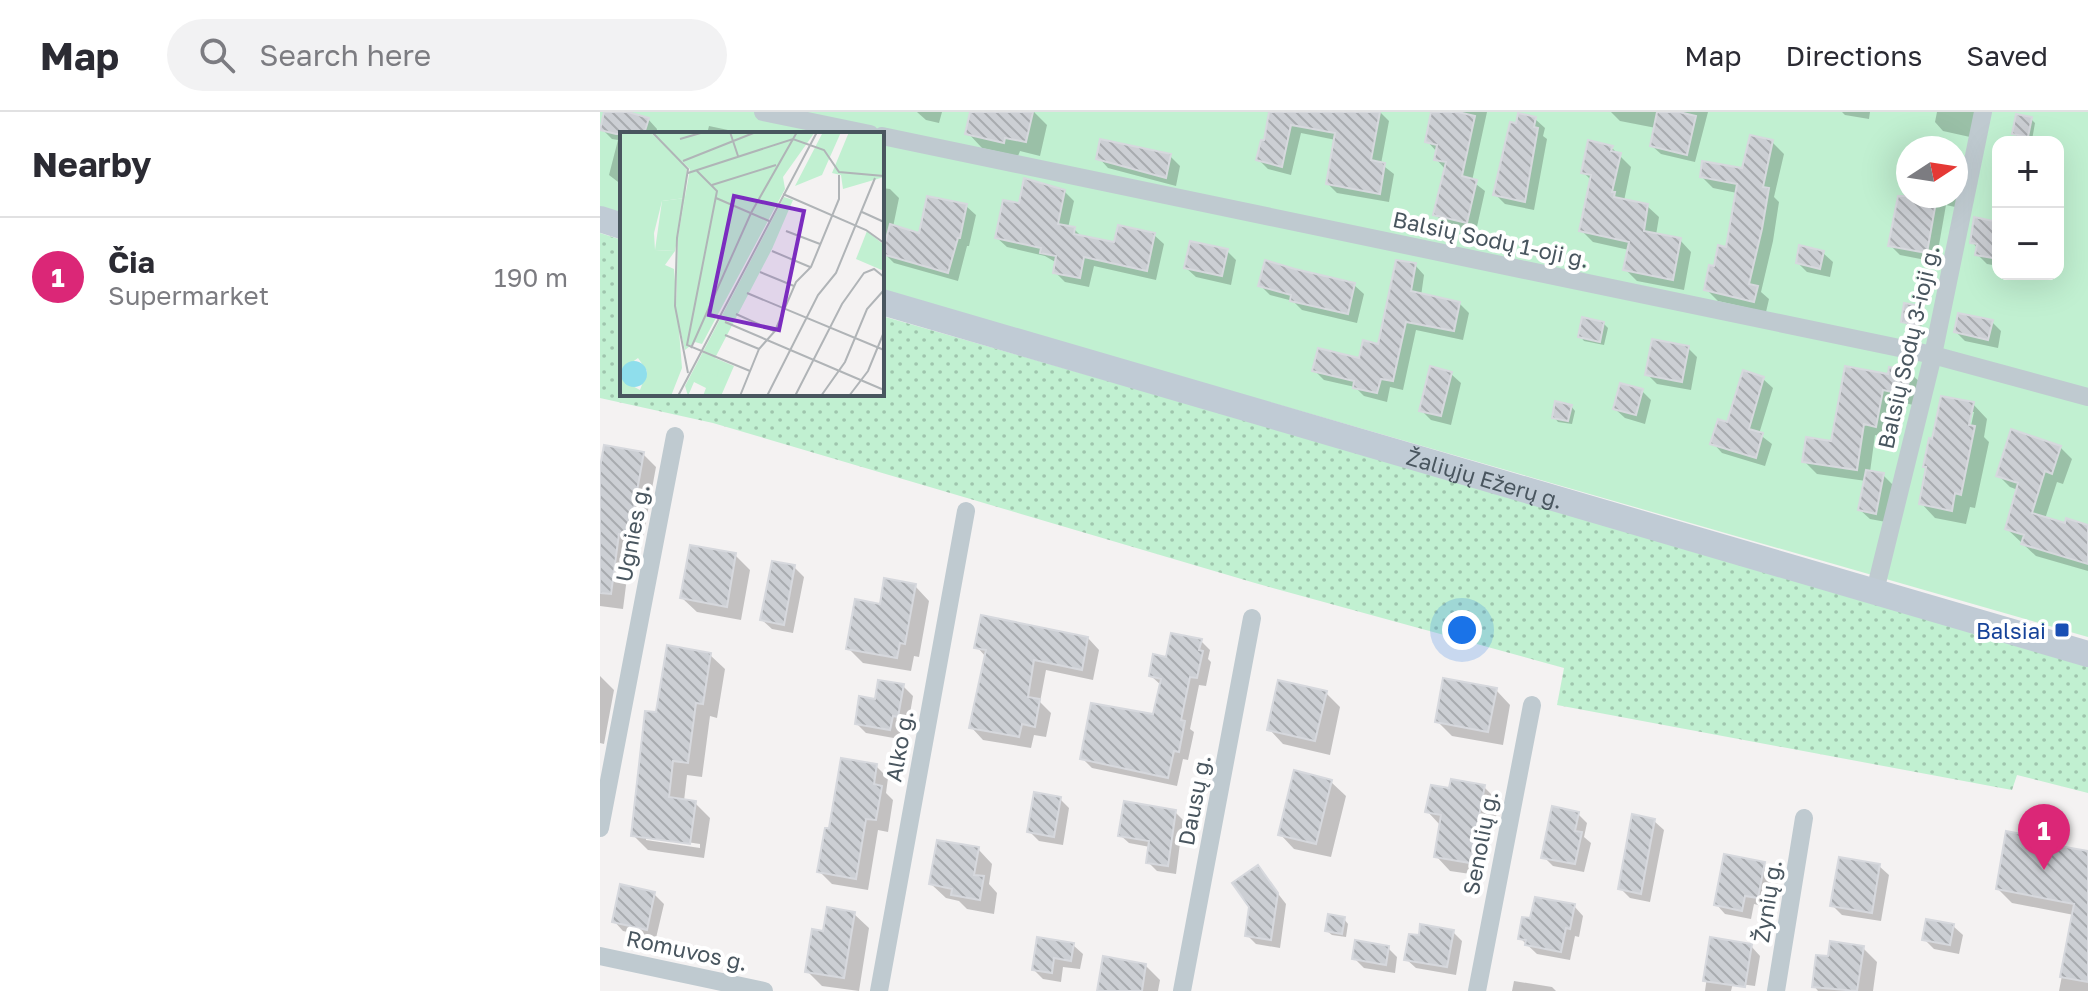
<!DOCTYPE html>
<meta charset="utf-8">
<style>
body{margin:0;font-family:"Golos Text",sans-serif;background:#f2f2f3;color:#2b2b33}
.controls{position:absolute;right:24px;top:24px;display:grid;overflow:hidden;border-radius:16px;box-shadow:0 8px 32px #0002}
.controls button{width:72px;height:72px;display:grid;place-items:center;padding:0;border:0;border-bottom:2px solid #e1e1e2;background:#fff;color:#2b2b33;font:40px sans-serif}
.compass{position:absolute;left:1296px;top:24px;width:72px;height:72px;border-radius:50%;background:#fff;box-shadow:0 8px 32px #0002;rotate:78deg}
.you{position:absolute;left:862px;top:518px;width:28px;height:28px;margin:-20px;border:6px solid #fff;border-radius:50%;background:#1a73e8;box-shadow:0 0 0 12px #1a73e833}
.badge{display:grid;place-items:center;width:52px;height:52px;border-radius:50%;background:#db2777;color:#fff;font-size:26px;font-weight:700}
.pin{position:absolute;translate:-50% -66px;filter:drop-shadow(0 2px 4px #0008)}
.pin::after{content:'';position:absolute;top:42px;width:28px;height:24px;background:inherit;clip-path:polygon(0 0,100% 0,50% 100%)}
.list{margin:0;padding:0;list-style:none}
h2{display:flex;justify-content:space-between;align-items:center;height:104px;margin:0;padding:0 32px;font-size:34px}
h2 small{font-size:26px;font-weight:400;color:#7c7c81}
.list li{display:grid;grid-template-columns:52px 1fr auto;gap:24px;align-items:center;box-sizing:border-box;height:120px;padding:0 32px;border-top:2px solid #e1e1e2}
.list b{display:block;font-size:30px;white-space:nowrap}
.list p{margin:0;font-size:26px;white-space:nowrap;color:#7c7c81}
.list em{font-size:26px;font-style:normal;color:#7c7c81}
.icon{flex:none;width:44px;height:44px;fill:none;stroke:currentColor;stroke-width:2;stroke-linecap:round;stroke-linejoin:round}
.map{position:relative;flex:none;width:1488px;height:879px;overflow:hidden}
header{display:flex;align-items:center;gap:48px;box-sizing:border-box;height:112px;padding:0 40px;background:#fff;border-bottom:2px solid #e1e1e2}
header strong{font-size:38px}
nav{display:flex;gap:44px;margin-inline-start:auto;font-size:28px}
.search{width:560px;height:72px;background:#f2f2f3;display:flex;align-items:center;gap:20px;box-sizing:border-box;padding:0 28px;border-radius:44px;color:#7c7c81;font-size:30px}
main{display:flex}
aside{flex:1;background:#fff}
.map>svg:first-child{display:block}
</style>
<header>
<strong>Map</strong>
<div class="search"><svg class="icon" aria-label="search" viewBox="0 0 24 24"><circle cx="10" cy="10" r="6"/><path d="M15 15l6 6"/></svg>Search here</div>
<nav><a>Map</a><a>Directions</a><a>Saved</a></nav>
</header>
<main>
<aside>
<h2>Nearby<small></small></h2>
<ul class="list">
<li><span class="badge">1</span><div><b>Čia</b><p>Supermarket</p></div><em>190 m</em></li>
</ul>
</aside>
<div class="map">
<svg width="1488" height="879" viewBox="0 0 1488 879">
<defs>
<pattern id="grass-dots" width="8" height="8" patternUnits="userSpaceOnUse" patternTransform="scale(2)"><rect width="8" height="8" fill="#c1f0d1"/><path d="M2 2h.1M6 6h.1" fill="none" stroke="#9fc5ad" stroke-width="1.8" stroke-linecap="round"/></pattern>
<pattern id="building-back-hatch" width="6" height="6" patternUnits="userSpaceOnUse" patternTransform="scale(2)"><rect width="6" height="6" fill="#cccfd4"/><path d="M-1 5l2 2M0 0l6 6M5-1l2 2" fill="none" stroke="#a8abaf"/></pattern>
</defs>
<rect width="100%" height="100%" fill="#f4f2f2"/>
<path fill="url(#grass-dots)" d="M0,121L22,128V282H282V204L1116,443L1488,555V681L1417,663L1412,678L957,593L964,556L655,471L113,311L0,286Z"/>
<path fill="#c1f0d1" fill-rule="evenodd" d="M0,0H1488V525L282,179V22H22V104L0,98ZM1398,30H1458V162H1398ZM1308,36H1356V84H1308Z"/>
<path fill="#0003" fill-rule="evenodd" d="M7,0H20L48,7L57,17L56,22H22V73L9,63L18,28L12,27L2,17Z
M317,0H342L339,11L326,8Z
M372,0H434L447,13L440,44L420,39L418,44L382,36L368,21Z
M671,0H780L789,9L781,52L794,62L789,90L737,81L728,72L736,28L701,21L691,63L668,57L659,48L665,31Z
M833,0H887L872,69L885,79L876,119L845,112L835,102L846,58L836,47L837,40L827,29Z
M1011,0H1108L1095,50L1061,42L1052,34L1056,16L1020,9Z
M1242,0H1270L1269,7L1245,3Z
M1337,0H1375L1370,25L1343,19L1335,10Z
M935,7L945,16L943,24L947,27L934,98L905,92L895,82L917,13Z
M1431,7L1435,11L1432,28L1418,25L1414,21Z
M109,14L128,18L132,22H107Z
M1172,30L1184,42L1174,85L1179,90L1173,129L1161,180L1169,187L1166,200L1118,189L1106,177L1128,138L1137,81L1113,76L1102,65L1144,58Z
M1012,36L1031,55L1024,89L1047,94L1059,105L1056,123L1080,128L1091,140L1084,178L1037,169L1025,157L1029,138L993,130L981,118L992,69L983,60Z
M570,44L580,54L576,74L508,56L499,46Z
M1356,72L1364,80L1360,96L1346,93L1336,150L1300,143L1290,133L1319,84H1356Z
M282,76L290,77L299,86L293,115L321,123L366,94L376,103L369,134H367L358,169L294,151L284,141L289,124L282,122Z
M464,79L474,89L468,116L474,117L482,125L516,132L554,123L564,132L556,168L494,154L489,175L465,170L455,160L457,151L445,144L407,135L397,126L420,94Z
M1376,108L1398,112V154L1387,152L1377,142L1378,137L1372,130Z
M627,139L636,148L631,173L596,165L586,156Z
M1223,141L1233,150L1230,165L1207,160L1198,151Z
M815,153L824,163L821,184L859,191L869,201L863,228L816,218L803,278L790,275L787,290L764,284L755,275L724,268L714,258L761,248L779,234Z
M754,173L764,182L757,211L702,198L693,189L670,183L661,174Z
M1320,196L1324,200L1321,216L1307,213L1303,209Z
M1392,210L1401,219L1398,236L1365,229L1356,220Z
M1004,212L1008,216L1004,233L984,229L980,224Z
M1088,236L1097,245L1091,278L1057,272L1047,262Z
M1310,261L1323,273L1318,294L1295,289L1287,326L1275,323L1270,360L1283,363L1293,373L1286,410L1270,407L1260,398L1266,369L1217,362L1205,350L1233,331L1290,264Z
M851,262L861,271L851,313L831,308L821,298Z
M1163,267L1173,276L1159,322L1172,332L1165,354L1122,341L1113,331Z
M1042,279L1051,288L1045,312L1025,306L1015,297Z
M1373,292L1387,307L1384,325L1389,330L1375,396L1370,395L1366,412L1335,406L1321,391ZM1370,300H1374L1369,323L1365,322Z
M971,294L975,299L972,312L958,310L954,305Z
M1460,335L1472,347L1463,372L1457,370L1445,407L1466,413L1488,415V459L1436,444L1407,417L1418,378L1410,375L1398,363Z
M43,342L56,355L41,436L31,434L23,497L0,494V366Z
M135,443L150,458L141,508L97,500L82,486Z
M194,455L204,465L193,521L172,517L162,508Z
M315,474L329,489L319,545L314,544L311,559L263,551L248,536L281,494Z
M488,526L499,538L493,568L446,558L440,590L451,601L446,625L434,623L431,636L383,628L372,616L386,545L377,535Z
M601,529L610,538L608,547L611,550L606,574L599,573L590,617L594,620L588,648L583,647L577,674L492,656L482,646L555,604L562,574L551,564L567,547Z
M110,543L125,557L117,606L110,604L102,665L87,663L84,689L95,691L110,706L104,746L48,738L33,723L58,602ZM46,724L100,732V736L46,728Z
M0,564L14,578L4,632L0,631Z
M303,574L313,584L308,613H302L299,627L266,621L257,612L276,589Z
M896,578L910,593L903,633L852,624L837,609Z
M726,581L740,595L730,643L683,632L669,617Z
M276,654L288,666L286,681L293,688L288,720L278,718L268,778L232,772L219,759L231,719Z
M731,670L746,684L731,745L694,737L680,722Z
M884,675L899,690L884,764L850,759L836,744L841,714L827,699L850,678Z
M460,687L469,696L463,733L439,729L429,719Z
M575,700L583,708L576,762L557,759L548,750L550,735L529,731L520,723Z
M978,702L987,711L984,725L991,731L984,760L953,754L944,745Z
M1054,709L1064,718L1050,790L1030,786L1020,776Z
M1437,727L1443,733L1488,741V879H1459L1474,803L1412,791L1398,777Z
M378,737L392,752L389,772L397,781L394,802L367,797L359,789L346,786L331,772Z
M1164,752L1173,761L1167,795L1154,792L1151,807L1125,802L1116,792Z
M1279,754L1289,763L1281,809L1242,803L1232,793Z
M658,756L686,792L680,836L656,832L647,823Z
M54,782L64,792L56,826L23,819L14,809Z
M974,794L983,804L979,825L975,824L970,848L937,842L920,826L932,808Z
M254,802L269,816L259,879L222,874L207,859L225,821Z
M744,807L748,812L746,825L732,823L727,819Z
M1353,814L1363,823L1359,842L1334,837L1324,827Z
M853,820L862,829L856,863L816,856L806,847Z
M1112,828L1151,834L1160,844L1155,874L1133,871L1131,879H1105Z
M473,833L483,842L480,857L463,855L461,870L443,867L434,858Z
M788,836L797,845L795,861L764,856L755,847Z
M1263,836L1277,850L1273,879H1218L1214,874L1229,847Z
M545,853L560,868L558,879H499Z
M914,869L952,875L956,879H912Z"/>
<path fill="url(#building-back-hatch)" stroke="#d6d8dd" stroke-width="2" d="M4,0H28L49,6L44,22H16L0,18Z
M370,0H433L426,30L405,26L404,31L365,22Z
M669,0H780L771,48L785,51L780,82L726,72L735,21L691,13L682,55L656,48L661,28H664Z
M831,0H858L875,4L862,64L877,68L867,111L833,103L846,50L834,48L837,33L825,30Z
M1057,0H1079L1096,4L1087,43L1050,34Z
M918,1L936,5L934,15L938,16L925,90L893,83L910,10L916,11Z
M1416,2L1432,5L1428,25L1412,22Z
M1150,23L1173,28L1163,75L1169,76L1162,117L1149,172L1158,174L1154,190L1104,178L1109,153L1114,154L1118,133L1126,135L1137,72L1100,65L1102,49L1142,56Z
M500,27L571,42L566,66L496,47Z
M988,28L1013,34L1011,39L1021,41L1012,80H1015L1014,85L1048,92L1044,119L1081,126L1073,168L1023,158L1029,130L979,119L991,63L981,61Z
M424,66L465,78L458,112L475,115L474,122L514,130L518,113L555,121L547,159L484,145L480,166L453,161L456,144L440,141L441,136L395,126L403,88L419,91Z
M327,84L367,92L360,126H358L348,161L282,142L290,112L319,121Z
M1298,84H1337L1327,141L1288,134Z
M1374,105L1398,110L1393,146L1375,143L1377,132L1370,131Z
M590,129L628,137L622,164L584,156Z
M1199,133L1224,139L1220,157L1196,151Z
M665,148L695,157L755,171L748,202L690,189L691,183L658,174Z
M796,148L816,151L811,179L860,190L854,219L806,210L793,269L781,267L777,281L753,276L754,269L712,259L718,236L759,246L763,228L778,232Z
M1304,191L1321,194L1317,213L1301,210Z
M1358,201L1393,208L1388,228L1354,220Z
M982,205L1004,210L1000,230L978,225Z
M1052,227L1089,234L1082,270L1045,263Z
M830,254L852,260L841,304L819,299Z
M1245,254L1288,262L1289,255L1311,259L1306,283L1283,278L1276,315L1264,312L1257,358L1202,350L1206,325L1231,329Z
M1143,258L1164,265L1149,317L1163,321L1156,346L1110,332L1118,307L1127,310Z
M1020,271L1043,277L1036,303L1013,297Z
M1341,284L1374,290L1369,313L1375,314L1361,383L1355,381L1352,399L1319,392L1326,355H1323L1329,326L1332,327Z
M955,289L972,293L968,309L952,306Z
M1411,317L1461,334L1452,362L1445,359L1432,401L1465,411L1466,406L1488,413V452L1421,432L1424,423L1405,417L1418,371L1396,364Z
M4,333L44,340L29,424L19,422L11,482L0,481V355Z
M1266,358L1284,361L1276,402L1258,398Z
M90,433L136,441L127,495L80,486Z
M172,449L195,453L184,513L160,508Z
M284,466L316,472L305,532L300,531L297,546L246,537L255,487L280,492Z
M381,503L488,525L482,558L434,548L428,585L440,587L435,615L422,612L419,625L369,616L386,538L374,536Z
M571,521L602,527L599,538L603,539L597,566L590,565L581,608L585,609L579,640L574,639L568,666L480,647L491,591L553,602L561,567L549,564L553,542L566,545Z
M67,533L111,541L103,592L96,591L88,651L73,649L69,685L96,689L90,732L31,724L45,599L56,600Z
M843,566L897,576L888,620L835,610Z
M278,568L304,572L298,605L293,604L290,618L255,612L259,584L275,587Z
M678,568L727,579L715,629L667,618Z
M241,646L277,652L274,672L282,674L276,708L266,707L256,767L217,760L225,716H229Z
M694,658L732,668L716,732L678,723Z
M851,667L885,673L870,751L834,745L841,703L825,700L831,673L849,676Z
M434,680L461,685L454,725L427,720Z
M524,689L576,698L568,754L546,751L549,729L518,724Z
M952,694L979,700L975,719L982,720L975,752L941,746Z
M1032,702L1055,707L1041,782L1018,777Z
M1406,719L1438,725L1437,730L1488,739V870L1460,865L1474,792L1396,777Z
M337,728L379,735L374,763L384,764L380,788L351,783L352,777L329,772Z
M1124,742L1165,750L1158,786L1145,784L1142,799L1114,793Z
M1239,745L1280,752L1272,801L1230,794Z
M658,753L678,781L671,828L645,824L649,795L632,771Z
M20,772L55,780L47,818L12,810Z
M935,785L975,792L970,817L966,816L961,840L925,833L926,828L918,827L922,805L930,806Z
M227,795L255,800L244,866L205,860L212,817L223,819Z
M728,802L745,805L742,822L725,819Z
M1326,807L1354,812L1350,833L1322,828Z
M820,812L854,818L847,855L804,848L809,822L819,823Z
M437,825L474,831L471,849L454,846L452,861L432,858Z
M1110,825L1152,832L1145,875L1103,869Z
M755,828L789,834L786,853L752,847Z
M1230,829L1264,834L1257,879L1212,875L1216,843L1228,844Z
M503,844L546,852L542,879H497Z"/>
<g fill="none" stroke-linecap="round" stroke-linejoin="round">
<path stroke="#bfcad0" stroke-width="18" d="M163,0L270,22
M282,24L1333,243L1488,285
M1275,479L1333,243L1383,0
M0,716L75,324
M0,844L164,879
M279,879L366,399
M582,879L652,506
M877,879L932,593
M1176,879L1204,706"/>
<g stroke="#c0cbd5" stroke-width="26">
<path d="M0,107L22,114"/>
<path id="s1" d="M282,190L1488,542"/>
</g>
</g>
<rect fill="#1a4fb4" stroke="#fff" stroke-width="3" x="1454" y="510" width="16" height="16" rx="4"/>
<g text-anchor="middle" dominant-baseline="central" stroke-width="8" stroke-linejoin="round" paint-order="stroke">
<g font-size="22" fill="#49565f" stroke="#fff">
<text transform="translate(891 127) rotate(12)">Balsių Sodų 1-oji g.</text>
<text transform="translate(1308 235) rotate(-77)">Balsių Sodų 3-ioji g.</text>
<text stroke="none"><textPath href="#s1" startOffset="628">Žaliųjų Ežerų g.</textPath></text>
<text transform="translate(32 421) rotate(-79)">Ugnies g.</text>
<text transform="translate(299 634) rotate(-80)">Alko g.</text>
<text transform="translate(594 688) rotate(-79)">Dausų g.</text>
<text transform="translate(880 731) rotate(-79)">Senolių g.</text>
<text transform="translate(1167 789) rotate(-81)">Žynių g.</text>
<text transform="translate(87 838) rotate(12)">Romuvos g.</text>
</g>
<g font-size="22" fill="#164399" stroke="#fff" text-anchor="end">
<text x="1446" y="518">Balsiai</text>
</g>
</g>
<g transform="translate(20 20)">
<rect width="264" height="264" fill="#f4f2f2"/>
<path d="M164,65L173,68L152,117L95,226L114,234L101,264H83L86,256L74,250L68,264L65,254ZM65,66L55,119L35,118L42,69Z" fill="#c1f0d1"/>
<path d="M0,0H30L67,35L65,66L42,69L34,101L35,118L55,119L45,133L54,137L62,236L51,264H0ZM18,226L27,239L20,258L5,250L1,238ZM203,0H221L202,43L175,54ZM229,0H264V45L223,57L221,43L212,41ZM99,236L108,244L102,258L95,260L82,252L81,245L87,240L97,245Z" fill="#c1f0d1" fill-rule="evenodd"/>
<path d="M247,99L264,113V139L236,127Z" fill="#c1f0d1"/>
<path d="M30,0H195L163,45L165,57L82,212L75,210L65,218L56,181L58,104L70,37Z" fill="#c1f0d1"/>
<path d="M1 242a13 13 0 1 1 26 0a13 13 0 1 1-26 0Z" fill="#8fdeec"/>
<path fill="none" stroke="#b0b4b7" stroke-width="2" d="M32,0L68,37L57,106L55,174L68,241M110,0L118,24M60,7L84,0M63,29L136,0M77,39L97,59L67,213L130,239M68,41L173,7L204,18L219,40L264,44M92,53L156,33M163,62L246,98L264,111M96,66L149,89M242,80L264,90M166,99L200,112M152,119L190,135M140,140L174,154M127,161L264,218M116,182L154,199M105,190L264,258M105,203L139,217M71,216L131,81L177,0M58,264L197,0M120,264L139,217L155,199L176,150L191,135L219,67V43M147,264L198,163L216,141L255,46M175,264L222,172L244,141L254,137L264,145M201,264L225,230L247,177L264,158M229,264L248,239L264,200"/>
<path fill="#7b2cbf" fill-opacity="0.15" stroke="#7b2cbf" stroke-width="4" d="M114,64L184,79L159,198L89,183Z"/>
<rect width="264" height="264" fill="none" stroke="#49565f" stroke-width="4"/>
</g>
</svg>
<div class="controls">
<button>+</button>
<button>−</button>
</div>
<svg class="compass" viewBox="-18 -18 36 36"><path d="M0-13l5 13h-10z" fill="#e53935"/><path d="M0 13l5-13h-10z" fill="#7c7c81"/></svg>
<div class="you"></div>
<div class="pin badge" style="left:1444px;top:758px">1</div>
</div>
</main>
